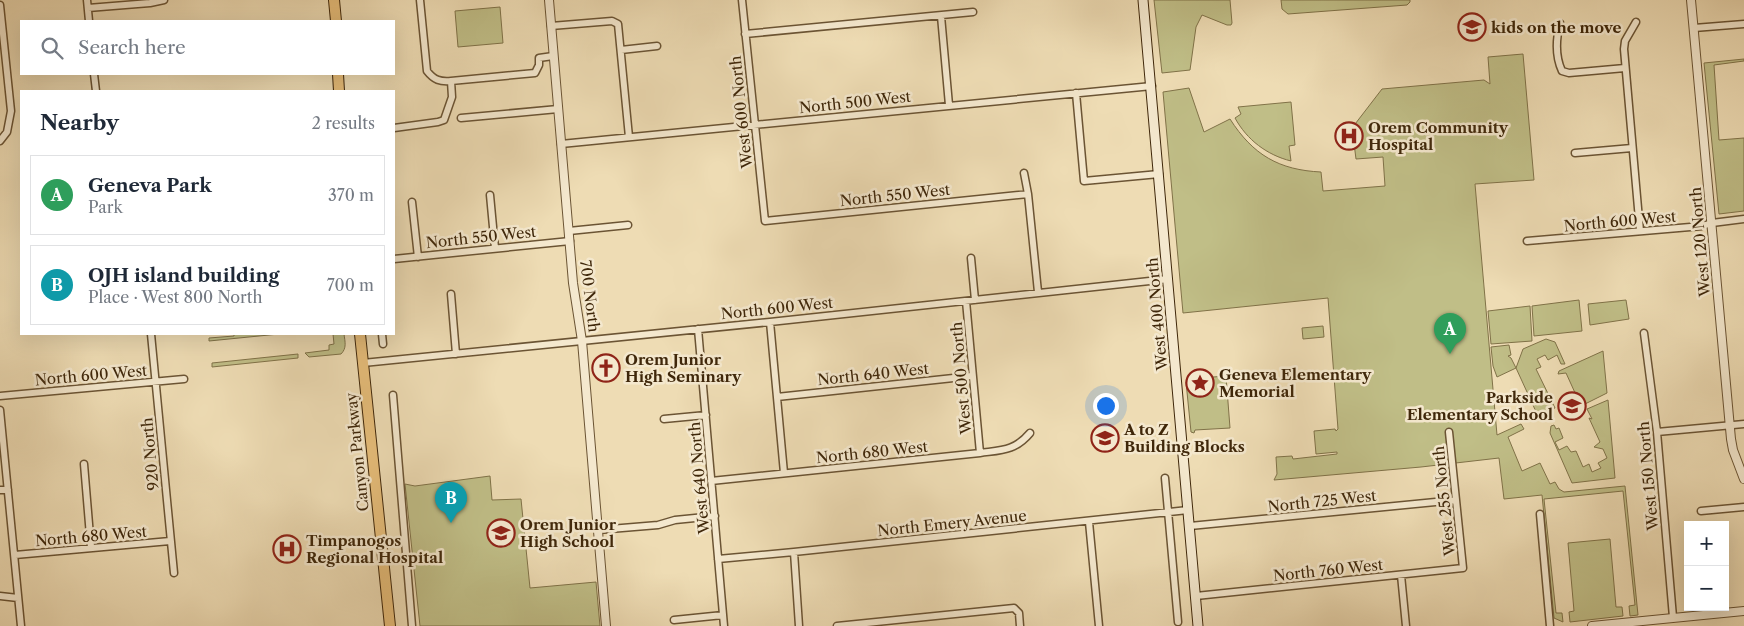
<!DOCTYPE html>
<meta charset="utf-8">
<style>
body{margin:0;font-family:"Libre Caslon Text",serif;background:#f6f6f7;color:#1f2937}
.controls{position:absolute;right:15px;bottom:15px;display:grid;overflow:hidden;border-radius:0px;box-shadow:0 5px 20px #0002}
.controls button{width:45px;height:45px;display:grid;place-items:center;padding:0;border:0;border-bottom:1px solid #e0e1e3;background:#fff;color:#1f2937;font:25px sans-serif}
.you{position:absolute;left:1105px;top:405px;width:18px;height:18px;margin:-12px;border:4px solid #fff;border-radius:50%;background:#1a73e8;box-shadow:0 0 0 8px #1a73e833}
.badge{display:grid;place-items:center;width:32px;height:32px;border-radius:50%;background:#2563eb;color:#fff;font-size:16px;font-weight:700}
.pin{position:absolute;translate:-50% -41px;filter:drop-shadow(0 1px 2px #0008)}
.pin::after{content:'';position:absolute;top:26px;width:18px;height:15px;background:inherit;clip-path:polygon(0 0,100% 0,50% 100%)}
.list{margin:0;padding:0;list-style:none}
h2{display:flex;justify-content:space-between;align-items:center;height:65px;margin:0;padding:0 20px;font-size:21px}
h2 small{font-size:16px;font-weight:400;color:#747a83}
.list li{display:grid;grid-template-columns:32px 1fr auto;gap:15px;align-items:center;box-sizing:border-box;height:80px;margin:0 10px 10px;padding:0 10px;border:1px solid #e0e1e3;border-radius:0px}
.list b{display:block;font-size:19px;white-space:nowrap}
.list p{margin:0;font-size:16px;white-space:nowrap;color:#747a83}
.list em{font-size:16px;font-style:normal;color:#747a83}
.icon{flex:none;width:28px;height:28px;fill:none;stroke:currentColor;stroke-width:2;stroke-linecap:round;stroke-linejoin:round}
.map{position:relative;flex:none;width:1744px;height:626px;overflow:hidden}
.search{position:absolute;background:#fff;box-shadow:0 5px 20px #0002;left:20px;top:20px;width:375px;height:55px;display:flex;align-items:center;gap:12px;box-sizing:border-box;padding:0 18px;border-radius:0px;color:#747a83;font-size:19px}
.panel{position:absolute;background:#fff;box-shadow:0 5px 20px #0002;left:20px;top:90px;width:375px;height:245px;border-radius:0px}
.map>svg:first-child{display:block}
</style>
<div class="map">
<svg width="1744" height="626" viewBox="0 0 1744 626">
<rect width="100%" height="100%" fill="#eedcb4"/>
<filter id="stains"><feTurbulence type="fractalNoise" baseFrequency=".004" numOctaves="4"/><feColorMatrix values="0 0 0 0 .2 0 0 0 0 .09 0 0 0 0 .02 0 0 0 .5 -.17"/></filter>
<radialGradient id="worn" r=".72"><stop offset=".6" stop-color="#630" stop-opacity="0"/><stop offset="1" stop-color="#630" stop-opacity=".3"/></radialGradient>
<path fill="#c0be87" stroke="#807248" d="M1154,0H1230L1232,23L1231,25H1227L1202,15L1196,27L1190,70L1162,73Z
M1281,0H1410V2L1407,5L1288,14L1282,9Z
M500,7L503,43L458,47L455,11Z
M1523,54L1534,180L1475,184L1497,435L1521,424L1524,429L1508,437L1522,471L1540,463L1550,484L1555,482L1559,489L1564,492L1625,486L1638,615L1630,616L1629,606L1635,605L1623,491L1544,499L1556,613H1562L1563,622L1554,618L1542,495L1504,499L1499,458L1421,467L1274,480L1277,474L1276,457L1292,456L1293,459L1337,454V452L1316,454L1314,431L1335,429L1336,431L1338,429L1328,298L1183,313L1163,92L1189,88L1204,132L1230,119C1253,155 1279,170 1321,172L1323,191L1385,186L1383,157L1356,159L1352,128L1382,89L1484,80L1490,84L1488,57Z
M1744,59V61L1714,65L1719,140L1744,138V211L1719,214L1704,63Z
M1291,102L1295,145L1289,146L1291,161C1267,155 1247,140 1235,118L1241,114L1238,107Z
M1579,300L1582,331L1534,336L1532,306Z
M1626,300L1629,319L1590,325L1588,304Z
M1530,306L1532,341L1491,344L1488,311Z
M1323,326L1324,337L1303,339L1302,328Z
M234,334H279L209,341V338L234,336Z
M333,334H344C345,342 347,348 341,354L309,357L305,353L329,350V345L334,344Z
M1546,339L1555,342L1565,364H1561L1557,355L1548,360L1545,355L1537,359L1541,367L1536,369L1555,408L1547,411L1551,419L1547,421L1538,416L1516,368L1497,377L1493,366L1491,347L1509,345L1511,355L1508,356L1511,358L1516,368L1523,349Z
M1603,351L1607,393L1585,404L1580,394L1576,395L1566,373L1558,374L1559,371Z
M298,354V358L212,367V363Z
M1226,376L1230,428L1195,430L1194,433L1191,432L1186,382L1188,379Z
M1608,400L1615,478L1572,483L1550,433L1551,426L1554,425L1556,429L1559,428L1563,438L1555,442L1559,450L1567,446L1571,452L1576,451L1583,467L1589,464L1592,472L1601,468L1598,463L1607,458L1603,449L1594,447L1600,442L1589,418L1592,419L1587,409Z
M490,476L492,500L521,499L530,588L596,582L600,626H420L405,484L415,486Z
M1610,539L1616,607H1622L1623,616L1570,622L1569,612L1574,611L1568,543Z"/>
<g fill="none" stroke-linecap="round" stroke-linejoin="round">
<g stroke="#6b5434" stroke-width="9">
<path id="minor" d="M87,0L89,21
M420,0L427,71C434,80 440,82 451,81L535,73L539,65V58L553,56
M742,0L765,221L1028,194
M0,5L11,111L7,132L0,141
M88,8L150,3L164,0
M941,16L949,105
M1636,22L1625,41L1624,49L1640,231
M1560,23C1556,39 1555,56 1562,71L1569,73L1625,68
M551,26L612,21L618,24L629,137
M1694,28L1744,24
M745,34L973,12
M621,50L657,46
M94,74L96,91
M1076,93L1084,181L1159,174
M461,118L558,109
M394,128L438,122L444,120L452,97L451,81
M561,144L1152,86
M1575,153L1632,148
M1024,173L1028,194L1038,292
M490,195L495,248
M412,202L418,257
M569,231L628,225
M1527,241L1702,226L1712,223L1744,219
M971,258L975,300
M394,259L570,241
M451,294L456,354
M966,301L980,453
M770,322L784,473
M698,329L724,626
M1644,333L1657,432L1673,617
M151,334L174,573
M382,334L383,344
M363,363L770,322L1168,279
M393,395L412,626
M0,396L184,379
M777,397L972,376
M0,410L21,626
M664,419L706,415
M1657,432L1744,424
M84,464L91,548
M1165,478L1178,622
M711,481L980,453C1001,450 1015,451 1030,433
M0,490H8
M1701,511L1744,507
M1540,514L1550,626
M1089,522L1099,626
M1190,526L1456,500
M598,530L658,525L675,520L715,516
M794,552L799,626
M15,555L170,541
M718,559L794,552L1188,510
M1401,575L1406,626
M0,596L18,598
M1196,596L1463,568L1449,432
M674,620L723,615
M837,626L1014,608L1019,613L1020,626"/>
</g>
<g stroke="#6b5434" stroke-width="10">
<path id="tertiary" d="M549,0L573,283L582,341L606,626
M1691,0L1731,439L1733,450L1744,479
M1592,626L1744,611"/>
</g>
<g stroke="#3f270a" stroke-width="11">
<path id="secondary" d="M1143,0L1198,626"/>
</g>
<g stroke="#3f270a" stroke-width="12">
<path id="trunk" d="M334,0L336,21
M338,74L339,91
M360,334L390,626"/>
</g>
<use href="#minor" stroke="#f4e8ce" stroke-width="6"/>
<use href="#tertiary" stroke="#f4e8ce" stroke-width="8"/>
<use href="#secondary" stroke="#f4e8ce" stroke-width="9"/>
<use href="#trunk" stroke="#e7be7a" stroke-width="10"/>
</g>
<defs>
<g id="school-ring" transform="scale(1.4375)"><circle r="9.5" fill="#f4e8ce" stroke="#8f2418" stroke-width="1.5"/><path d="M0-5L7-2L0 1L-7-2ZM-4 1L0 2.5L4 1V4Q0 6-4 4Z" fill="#8f2418"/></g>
<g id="hospital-ring" transform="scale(1.4375)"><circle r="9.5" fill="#f4e8ce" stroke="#8f2418" stroke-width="1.5"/><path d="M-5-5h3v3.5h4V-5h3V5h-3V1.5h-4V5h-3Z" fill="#8f2418"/></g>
<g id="church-ring" transform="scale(1.4375)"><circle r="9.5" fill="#f4e8ce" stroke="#8f2418" stroke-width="1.5"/><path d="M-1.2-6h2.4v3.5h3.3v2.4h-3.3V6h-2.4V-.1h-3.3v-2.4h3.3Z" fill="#8f2418"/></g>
<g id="sight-ring" transform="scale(1.4375)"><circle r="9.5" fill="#f4e8ce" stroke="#8f2418" stroke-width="1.5"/><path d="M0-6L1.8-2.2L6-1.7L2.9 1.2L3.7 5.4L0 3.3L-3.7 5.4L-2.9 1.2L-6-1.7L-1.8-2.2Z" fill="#8f2418"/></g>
</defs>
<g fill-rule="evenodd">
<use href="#school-ring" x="1472" y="27"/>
<use href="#hospital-ring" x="1349" y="136"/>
<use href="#church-ring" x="606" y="368"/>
<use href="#sight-ring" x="1200" y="383"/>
<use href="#school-ring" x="1572" y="406"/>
<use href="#school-ring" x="1105" y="438"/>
<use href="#school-ring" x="501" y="533"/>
<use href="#hospital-ring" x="287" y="549"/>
</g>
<g text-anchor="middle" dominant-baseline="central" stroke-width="5" stroke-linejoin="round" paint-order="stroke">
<g font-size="15" font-weight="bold" fill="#3f270a" stroke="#f4e8ce" text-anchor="start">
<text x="1491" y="27">kids on the move</text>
<text x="1368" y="127">Orem Community<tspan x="1368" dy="17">Hospital</tspan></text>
<text x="625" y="359">Orem Junior<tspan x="625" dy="17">High Seminary</tspan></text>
<text x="1219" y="374">Geneva Elementary<tspan x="1219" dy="17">Memorial</tspan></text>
<text x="1553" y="397" text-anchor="end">Parkside<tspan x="1553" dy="17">Elementary School</tspan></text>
<text x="1124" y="429">A to Z<tspan x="1124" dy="17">Building Blocks</tspan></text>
<text x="520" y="524">Orem Junior<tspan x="520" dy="17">High School</tspan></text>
<text x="306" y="540">Timpanogos<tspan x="306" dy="17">Regional Hospital</tspan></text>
</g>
<g font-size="15" fill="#3f270a" stroke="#f4e8ce">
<text transform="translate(855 102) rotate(-6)">North 500 West</text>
<text transform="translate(741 112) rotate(-96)">West 600 North</text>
<text transform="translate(895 195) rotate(-6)">North 550 West</text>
<text transform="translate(1620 221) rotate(-5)">North 600 West</text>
<text transform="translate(481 237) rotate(-6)">North 550 West</text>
<text transform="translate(1700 242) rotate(-95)">West 120 North</text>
<text transform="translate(590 296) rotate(83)">700 North</text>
<text transform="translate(777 308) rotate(-6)">North 600 West</text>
<text transform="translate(1157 314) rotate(-95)">West 400 North</text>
<text transform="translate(873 374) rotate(-6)">North 640 West</text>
<text transform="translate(91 375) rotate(-5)">North 600 West</text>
<text transform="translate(961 378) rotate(-95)">West 500 North</text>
<text transform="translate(357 452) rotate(-96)">Canyon Parkway</text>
<text transform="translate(872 452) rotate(-6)">North 680 West</text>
<text transform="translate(150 454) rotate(-95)">920 North</text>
<text transform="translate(1648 476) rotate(-95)">West 150 North</text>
<text transform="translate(699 478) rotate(-95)">West 640 North</text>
<text transform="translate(1322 501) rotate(-6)">North 725 West</text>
<text transform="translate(1444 501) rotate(-96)">West 255 North</text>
<text transform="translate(952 523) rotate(-6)">North Emery Avenue</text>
<text transform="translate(91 536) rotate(-5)">North 680 West</text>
<text transform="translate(1328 570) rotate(-6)">North 760 West</text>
</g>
</g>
<rect width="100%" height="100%" filter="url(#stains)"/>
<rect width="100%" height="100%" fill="url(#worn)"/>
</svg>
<div class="controls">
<button>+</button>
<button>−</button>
</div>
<div class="you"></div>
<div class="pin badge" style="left:1450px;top:354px;background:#2e9e5b">A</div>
<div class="pin badge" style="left:451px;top:523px;background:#0f9aa8">B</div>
<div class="search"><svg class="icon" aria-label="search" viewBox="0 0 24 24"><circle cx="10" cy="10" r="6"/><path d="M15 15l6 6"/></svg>Search here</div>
<section class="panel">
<h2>Nearby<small>2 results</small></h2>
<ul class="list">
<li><span class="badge" style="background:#2e9e5b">A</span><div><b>Geneva Park</b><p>Park</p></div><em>370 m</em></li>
<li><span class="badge" style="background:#0f9aa8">B</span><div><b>OJH island building</b><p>Place · West 800 North</p></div><em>700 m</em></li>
</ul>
</section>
</div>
